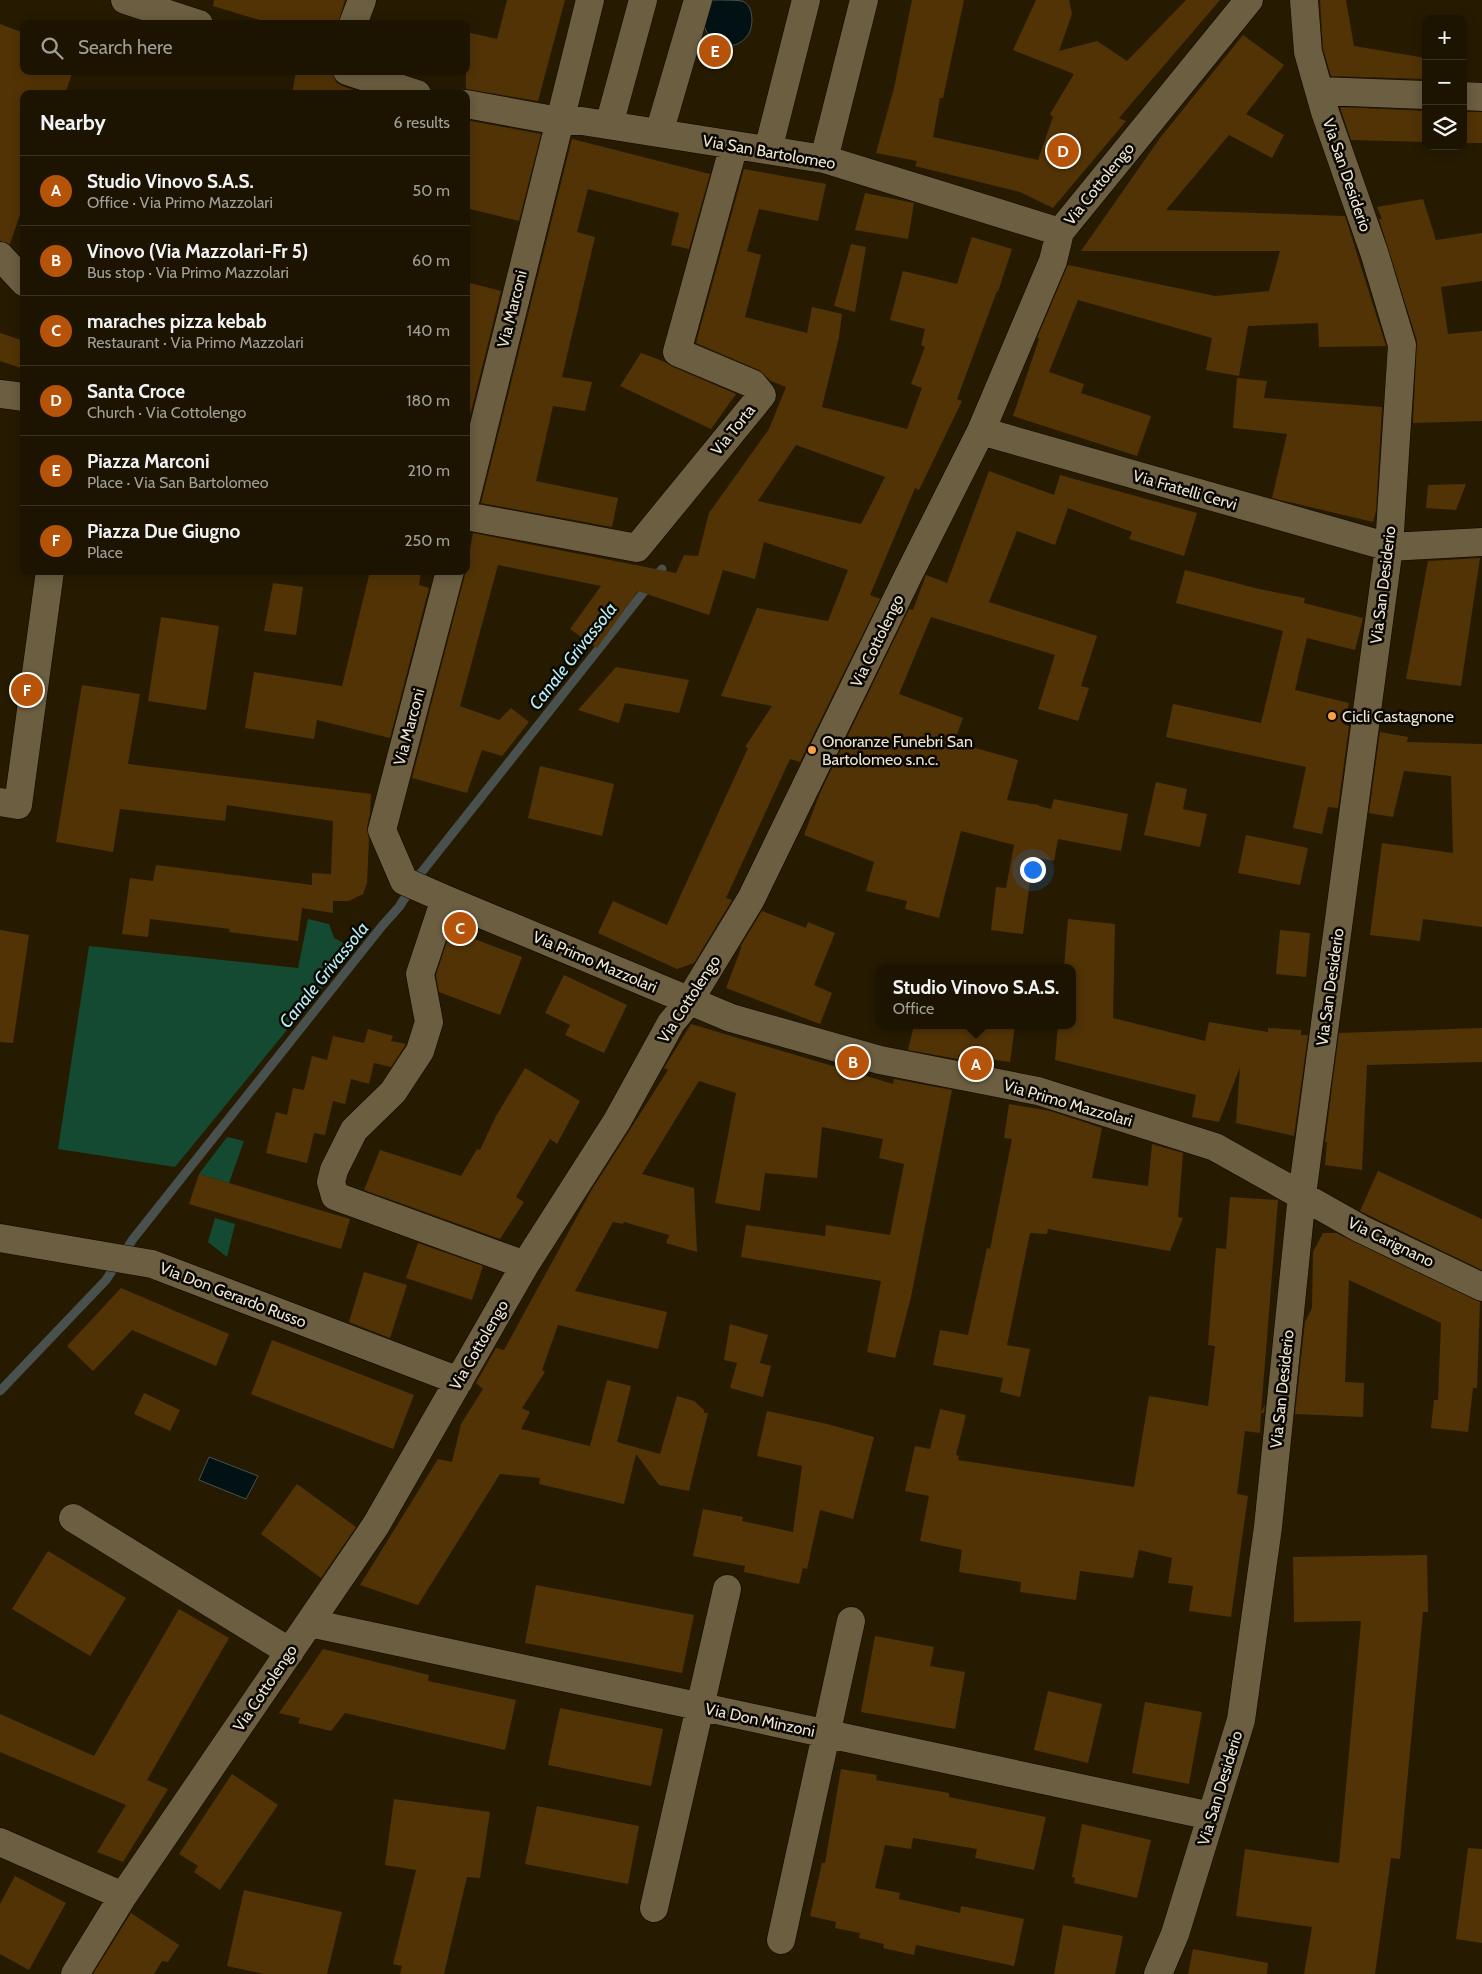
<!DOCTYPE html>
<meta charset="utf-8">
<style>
body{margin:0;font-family:Cabin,sans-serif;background:#292110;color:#f1f3f6}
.controls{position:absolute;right:15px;top:15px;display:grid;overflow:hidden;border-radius:10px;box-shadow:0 2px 12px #0003}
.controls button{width:45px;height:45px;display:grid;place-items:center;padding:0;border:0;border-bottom:1px solid #3a3323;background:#1c1401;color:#f1f3f6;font:25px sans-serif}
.you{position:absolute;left:1032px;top:869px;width:18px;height:18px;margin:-12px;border:4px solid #fff;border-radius:50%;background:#1a73e8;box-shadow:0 0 0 8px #1a73e833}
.badge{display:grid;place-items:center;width:32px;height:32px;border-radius:50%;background:#b45309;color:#fff;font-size:16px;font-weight:700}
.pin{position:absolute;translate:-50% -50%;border:2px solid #fff;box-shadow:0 1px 5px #0006}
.popup{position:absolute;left:876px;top:964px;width:200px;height:65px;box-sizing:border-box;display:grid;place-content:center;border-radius:10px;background:#1c1401;filter:drop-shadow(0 1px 4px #0005);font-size:16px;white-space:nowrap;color:#a09e99}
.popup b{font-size:19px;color:#f1f3f6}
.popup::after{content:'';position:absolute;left:50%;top:100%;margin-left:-10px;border:10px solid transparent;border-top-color:#1c1401}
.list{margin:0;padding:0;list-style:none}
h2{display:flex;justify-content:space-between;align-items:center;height:65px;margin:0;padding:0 20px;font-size:21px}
h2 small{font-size:16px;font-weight:400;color:#a09e99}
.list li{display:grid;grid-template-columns:32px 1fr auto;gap:15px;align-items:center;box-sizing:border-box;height:70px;padding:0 20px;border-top:1px solid #3a3323}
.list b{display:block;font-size:19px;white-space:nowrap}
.list p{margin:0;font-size:16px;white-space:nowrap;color:#a09e99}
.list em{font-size:16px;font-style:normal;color:#a09e99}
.icon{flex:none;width:28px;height:28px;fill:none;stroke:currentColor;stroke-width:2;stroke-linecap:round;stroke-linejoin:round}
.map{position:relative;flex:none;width:1482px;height:1974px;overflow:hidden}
.search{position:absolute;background:#1c1401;box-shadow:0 2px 12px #0003;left:20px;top:20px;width:450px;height:55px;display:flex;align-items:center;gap:12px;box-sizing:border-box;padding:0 18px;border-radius:10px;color:#a09e99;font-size:19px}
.panel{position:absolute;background:#1c1401;box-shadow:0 2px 12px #0003;left:20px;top:90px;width:450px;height:485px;border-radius:10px}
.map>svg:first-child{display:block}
</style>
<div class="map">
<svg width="1482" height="1974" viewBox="0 0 1482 1974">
<rect width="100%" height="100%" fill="#261b01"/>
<path fill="#144932" d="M308,919L329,924L334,938L354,948L175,1167L58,1149L89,946L298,968Z
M227,1137L244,1141L229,1183L199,1174Z
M215,1218L235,1224L227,1257L208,1242Z"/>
<path fill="#021114" stroke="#48514e" d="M714,0C722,0 734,0 742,1C754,5 754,26 748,35C726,65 684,25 714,0Z
M209,1457L258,1476L246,1499L199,1480Z"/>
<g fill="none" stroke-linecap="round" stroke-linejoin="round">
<path stroke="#48514e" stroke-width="9" d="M0,1391L106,1280L133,1239L382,926L399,907L421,873L662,569"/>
</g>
<path fill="#523306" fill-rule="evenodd" d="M214,0H345L338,24H273L213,6Z
M507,0H565L538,101L466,89V32L497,39Z
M912,0H964L943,98H940L933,137L1038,160L1053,117L1050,114L1074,74L1013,50L1036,0H1069L1072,14L1059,51L1097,41L1127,61L1186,0H1220L1119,118L1126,121L1053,208L1020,192L915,166L917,161L876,153L894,88Z
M1320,0H1346L1354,46L1426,58V79L1331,76L1323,49Z
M0,24L24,33V71H73L65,94H24V203L10,244L0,241Z
M1243,35L1284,65L1246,114L1284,135L1272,158L1229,135L1166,210L1345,216L1386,346L1319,347L1318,323L1248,326L1239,376L1206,370L1212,338L1078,300L1049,372L1084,384L1081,393L1151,416L1137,456L1013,416L1039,339L1037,338L1068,265L1215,296L1269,291L1280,251H1081L1160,138Z
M296,71H332L336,82L342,86L366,94H292Z
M1340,107L1426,111V142L1351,140Z
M1463,112H1482V143H1463Z
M466,120L541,134L519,221L466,208Z
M572,139L710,174L689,249L671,245L679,213L588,189L577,232L595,237L562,377L592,382L585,411L553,406L536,481L618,498L612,527L481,503Z
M744,169L826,184L818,221L759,209L747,251L761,255L745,317L807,333L812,307L842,314L839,337L822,407L907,429L922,388L911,384L925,347L921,345L925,329L890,320L903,271L957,284L972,237L1012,249L998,292L997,291L957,399L962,401L919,490L915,488L870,595L880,599L800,762L790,759L726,898L732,900L694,963L677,969L598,933L613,901L667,925L748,748L745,747L772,706L721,696L757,608L828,621L848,570L764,542L755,579L723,570L709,615L638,591L597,648L570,629L601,586L498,565L460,706L499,720L511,708L529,722L502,756L482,750L467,793L412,778L466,571L473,533L676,573L684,555L698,556L709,513L769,429L786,387L771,381L759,370L696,343ZM796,445L885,477L861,524L758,501Z
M865,193L914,203L908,239L855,230Z
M1423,199L1436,240L1482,233V281L1441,287L1448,334L1482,331V421L1413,423L1417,341L1379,219H1382L1377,207Z
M851,244L866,247L855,312L834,306Z
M466,282L501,291L466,432Z
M0,333L24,341V369L0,361Z
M641,353L665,362L671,366L736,394L711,429L620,386Z
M1237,378L1267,381L1264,398L1382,407L1376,511L1373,522L1272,498L1287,434L1233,428Z
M989,471L1054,495L1060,475L1197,513L1184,556L1129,539L1132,532L1068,508L1055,545L1017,531L989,602L1097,636L1081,686L1089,688L1078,721L1038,709L1055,655L931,617L899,694L963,718L954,742L1018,760L1007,800L1039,805V806L1051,809L1054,799L1128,814L1121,851L1058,839L1054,861L1033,857L1023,934L991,930L996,887L1006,888L1014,845L961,831L939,918L905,909L907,901L866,891L874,862L804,835L820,793L909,609L913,610L926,575L947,583Z
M1466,484L1456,510L1426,508L1428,485Z
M1480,558L1461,686L1406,679L1428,561Z
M1185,570L1259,589L1305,598L1304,603L1363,618L1355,650L1307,638L1295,690L1349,703L1344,724L1349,726L1338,808L1328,807L1322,834L1293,828L1306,767L1166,737L1173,704L1261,723L1283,631L1176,603Z
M370,571H421L419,585L429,588L390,738L317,720L314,739L245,728L254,672L342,686Z
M273,583L303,587L296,635L264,631Z
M161,617L219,626L206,710L148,701Z
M616,667L689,680L679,713L625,703L619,723L578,710Z
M82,685L140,694L128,764L371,794L370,814L367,827L369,839L367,883L363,894L349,901H333V913L302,908L298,941L229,932L230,929L150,919L148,937L122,934L130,878L153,881L156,865L312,885V873L331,874L333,821L227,805L225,821L120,809L113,852L56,842Z
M1380,732L1408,737L1407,742L1482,744V927L1423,919L1420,941L1370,935L1382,843L1453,853L1451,776L1404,771L1393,817L1369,813Z
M540,766L614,784L602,836L528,818Z
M1156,782L1187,789L1183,809L1207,814L1200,847L1144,835Z
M1246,835L1308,848L1300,885L1238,873Z
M762,911L806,928L808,922L835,933L814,985L832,993L820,1024L726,988L742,946L740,947Z
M1068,919L1115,924L1113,1018L1205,1041L1209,1022L1268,1032V1028L1301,1030V1035H1308L1294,1136L1236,1123L1240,1067L1219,1122L1192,1117L1196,1095L1055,1060L1058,1025H1072V968H1064Z
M0,930L29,935L13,1043L0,1042Z
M451,930L522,957L500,1015L439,992L436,975Z
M1280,930L1310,933L1306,977L1276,974Z
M564,975L627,1005L604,1053L565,1035L570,1025L545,1013Z
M691,1024L893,1084L894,1079L952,1090L911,1297L895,1358L867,1352L881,1281L741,1257L746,1225L825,1236L826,1225L890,1235L904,1164L879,1158L883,1139L822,1127L817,1178L765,1173L760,1211L715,1203L736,1093L699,1081L642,1174L694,1188L697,1252L666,1243L669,1235L624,1222L623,1224L613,1222L575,1291L667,1312L658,1349L558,1325L542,1370L545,1372L522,1408L530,1412L521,1429L590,1446L607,1380L631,1386L617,1442L660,1454L677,1396L694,1401L704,1410V1413H708L689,1491L659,1485L636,1454L624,1504L539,1484L540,1478L500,1474L418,1605L360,1585L438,1459L452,1462L461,1424L483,1389L476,1383L496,1348L504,1350L591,1191L668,1070L664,1068Z
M914,1025H1015L1010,1062L959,1055L958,1059L908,1050Z
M1482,1028V1062L1367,1065L1362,1170L1325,1165L1327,1142H1325L1339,1033Z
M368,1029L393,1036L391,1041L406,1044L391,1067L374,1063L369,1084L351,1079L345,1104L333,1101L325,1135L314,1133L307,1163L266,1153L276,1112L287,1115L293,1088L304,1090L312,1056L327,1060L333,1036L364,1043Z
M525,1068L580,1101L557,1144L550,1139L516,1197L524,1202L500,1239L364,1190L380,1150L461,1176L477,1149L480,1150L496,1116Z
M1009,1104L1050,1111L1102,1128L1092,1178L1148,1186L1152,1144L1183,1153L1178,1217L1183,1218L1170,1251L1048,1229L1047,1234L1030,1233L1007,1345L1030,1349L1020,1397L1000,1392L1003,1378L933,1365L940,1330L968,1335L987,1248L990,1249L1012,1139L1004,1138Z
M1378,1171L1482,1219V1270L1360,1211Z
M199,1174L350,1219L341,1249L189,1204Z
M1230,1197L1278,1200L1261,1412L1265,1405L1264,1413H1261L1260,1433L1245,1431L1237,1494L1248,1496L1231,1617L1189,1611L1193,1586L1168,1583L1172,1558L1139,1550L1133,1578L1080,1571L1076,1600L1020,1592L1021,1582L959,1572L962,1550L920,1541L929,1496L905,1491L915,1446L930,1449L940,1409L966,1415L956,1455L959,1456L958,1460L1134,1487L1149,1396L1208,1406L1215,1346L1208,1345L1216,1248L1226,1249Z
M1323,1233H1336L1480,1302L1477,1388H1473L1468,1432L1431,1428L1434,1400H1438L1441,1323L1349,1280L1345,1382L1364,1383L1363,1417L1295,1414L1305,1322L1312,1308L1313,1252Z
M418,1243L483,1266L472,1300L406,1278Z
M364,1272L407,1285L390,1338L349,1322Z
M121,1288L229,1334L216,1366L132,1330L93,1371L67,1346Z
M730,1324L768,1335L760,1363L771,1366L763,1397L730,1388L737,1363L724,1360Z
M272,1340L414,1395L393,1449L251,1394Z
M144,1393L180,1410L170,1431L134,1414Z
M767,1411L827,1424L874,1437L853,1519L820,1510L807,1569L803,1568L799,1584L744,1572L745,1566L693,1556L703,1509L743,1517L742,1521L793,1532L802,1466L757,1456Z
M297,1484L356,1527L321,1578L261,1534Z
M48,1551L126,1598L90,1656L12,1609Z
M1427,1555L1428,1612H1423L1400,1859L1391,1858L1375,1974H1304L1312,1927L1236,1916L1245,1849L1339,1863L1361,1621L1294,1622L1293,1557Z
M536,1585L694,1615L682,1673L525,1643Z
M179,1609L229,1638L147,1780L168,1789L123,1862L97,1852L126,1805L0,1752V1714L94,1756Z
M875,1636L934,1647L930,1666L965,1672L955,1729L861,1712Z
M323,1649L429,1675L428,1681L516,1700L505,1750L345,1713L331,1731L298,1723L300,1718L279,1713Z
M1048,1691L1102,1704L1088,1763L1034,1750Z
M1145,1702L1202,1712L1189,1784L1132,1773Z
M560,1708L663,1729L651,1786L548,1765Z
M841,1769L877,1775L876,1780L949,1793V1797L1046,1817L1034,1870L975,1858L977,1849L913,1838L911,1849L885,1845L875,1888L900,1893L899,1899L960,1913L961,1906L1024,1919L1014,1966L916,1945L914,1955L883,1948L884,1944L859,1938L860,1933L835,1928L836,1922L810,1916L822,1863H825Z
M232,1774L278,1805L220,1890L194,1872L198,1866L179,1854Z
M394,1799L490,1812L480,1878L467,1877L444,1974H400L402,1966L393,1964L416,1870L385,1865Z
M537,1806L639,1826L628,1884L525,1864Z
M1082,1824L1151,1840L1137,1898L1074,1883L1075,1878L1072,1877Z
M1468,1848L1482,1849V1943L1456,1939Z
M15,1876L66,1903L29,1970L0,1954V1904Z
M244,1890L342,1912L327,1974H264L227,1966Z
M131,1913L179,1945L168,1962L162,1961L154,1974H93Z
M1063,1925L1123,1936L1115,1974H1054Z
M1193,1949L1268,1963L1267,1974H1188Z"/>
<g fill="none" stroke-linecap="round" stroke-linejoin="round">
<g stroke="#0f0500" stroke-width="29">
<path id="minor" d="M125,0L199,24
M353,24L362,0
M347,71L417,94
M1320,91L1426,95
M1463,96L1482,97
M466,104L559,121H582L824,159L1060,232
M609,125L643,0
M659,133L698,0
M768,150L806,0
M824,159L864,0
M0,256L24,282
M0,394L24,397
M981,431L1389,547L1482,542
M466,498L590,0
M466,516L637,548L762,395L753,384L677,352L734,145
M450,571L382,830L404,881L445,899L731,1018L880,1060L1038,1091L1215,1147L1361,1229L1482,1287
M0,802L18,805L50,571
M445,899L420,974L429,1022L420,1051L393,1092L354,1130L334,1170L331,1182L335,1196L525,1265
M0,1238L152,1264L459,1381
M73,1518L290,1652
M310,1623L1211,1816
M0,1842L123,1896
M654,1908L727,1589
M781,1940L851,1621
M75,1974L123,1896L376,1525L525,1265L617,1121L671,1023L689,1001L751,899L908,576L981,431L1053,261L1060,232L1249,0
M1158,1974L1175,1934L1241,1720L1268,1527L1302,1195L1389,547L1402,345L1374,252L1325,112L1308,52L1304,0"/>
</g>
<use href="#minor" stroke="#6b5e41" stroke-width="28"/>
</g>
<g fill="#f7a149" stroke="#0b0701" stroke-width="2">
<circle cx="1332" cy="716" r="5"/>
<circle cx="812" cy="750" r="5"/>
</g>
<g text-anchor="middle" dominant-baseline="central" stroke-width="5" stroke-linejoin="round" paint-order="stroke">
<g font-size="16" fill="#ece5d5" stroke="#0b0701">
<text transform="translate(769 152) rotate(10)">Via San Bartolomeo</text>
<text transform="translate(1347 175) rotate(71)">Via San Desiderio</text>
<text transform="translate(1099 184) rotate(-51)">Via Cottolengo</text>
<text transform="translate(512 309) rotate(-76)">Via Marconi</text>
<text transform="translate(733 430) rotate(-51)">Via Torta</text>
<text transform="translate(1185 490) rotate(16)">Via Fratelli Cervi</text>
<text transform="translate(1383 585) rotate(-83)">Via San Desiderio</text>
<text transform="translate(877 641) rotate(-64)">Via Cottolengo</text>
<text transform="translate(409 727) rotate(-75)">Via Marconi</text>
<text transform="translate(595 962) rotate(23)">Via Primo Mazzolari</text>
<text transform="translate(1330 987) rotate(-82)">Via San Desiderio</text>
<text transform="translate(689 999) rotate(-57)">Via Cottolengo</text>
<text transform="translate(1068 1103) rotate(16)">Via Primo Mazzolari</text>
<text transform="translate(1391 1242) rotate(26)">Via Carignano</text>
<text transform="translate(233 1295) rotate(21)">Via Don Gerardo Russo</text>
<text transform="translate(479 1345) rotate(-60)">Via Cottolengo</text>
<text transform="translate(1282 1389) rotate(-84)">Via San Desiderio</text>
<text transform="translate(265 1688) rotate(-56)">Via Cottolengo</text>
<text transform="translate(760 1720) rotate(12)">Via Don Minzoni</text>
<text transform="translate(1220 1788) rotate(-73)">Via San Desiderio</text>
</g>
<g font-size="16" fill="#ece5d5" stroke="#0b0701" text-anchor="start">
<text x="1342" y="716">Cicli Castagnone</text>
<text x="822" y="741">Onoranze Funebri San<tspan x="822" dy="18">Bartolomeo s.n.c.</tspan></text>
</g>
<g font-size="18" font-style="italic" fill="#b5eff9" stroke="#0b0701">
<text transform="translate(573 656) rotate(-52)">Canale Grivassola</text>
<text transform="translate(324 975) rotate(-51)">Canale Grivassola</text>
</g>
</g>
</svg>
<div class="controls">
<button>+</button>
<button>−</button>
<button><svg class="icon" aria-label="layers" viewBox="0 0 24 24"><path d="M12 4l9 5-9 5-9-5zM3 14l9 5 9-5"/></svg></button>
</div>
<div class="you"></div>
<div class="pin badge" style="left:976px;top:1064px">A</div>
<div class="popup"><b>Studio Vinovo S.A.S.</b>Office</div>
<div class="pin badge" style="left:853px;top:1062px">B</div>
<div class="pin badge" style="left:460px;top:928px">C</div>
<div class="pin badge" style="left:1063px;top:151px">D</div>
<div class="pin badge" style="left:715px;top:51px">E</div>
<div class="pin badge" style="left:27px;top:690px">F</div>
<div class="search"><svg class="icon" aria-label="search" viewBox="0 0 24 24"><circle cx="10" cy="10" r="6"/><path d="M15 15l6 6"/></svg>Search here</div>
<section class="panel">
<h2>Nearby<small>6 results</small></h2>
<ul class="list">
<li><span class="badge">A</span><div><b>Studio Vinovo S.A.S.</b><p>Office · Via Primo Mazzolari</p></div><em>50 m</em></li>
<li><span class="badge">B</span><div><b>Vinovo (Via Mazzolari-Fr 5)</b><p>Bus stop · Via Primo Mazzolari</p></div><em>60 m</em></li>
<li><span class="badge">C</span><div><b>maraches pizza kebab</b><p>Restaurant · Via Primo Mazzolari</p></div><em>140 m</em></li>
<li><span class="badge">D</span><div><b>Santa Croce</b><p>Church · Via Cottolengo</p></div><em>180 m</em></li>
<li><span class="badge">E</span><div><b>Piazza Marconi</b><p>Place · Via San Bartolomeo</p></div><em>210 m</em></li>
<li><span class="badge">F</span><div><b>Piazza Due Giugno</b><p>Place</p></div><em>250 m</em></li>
</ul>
</section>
</div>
